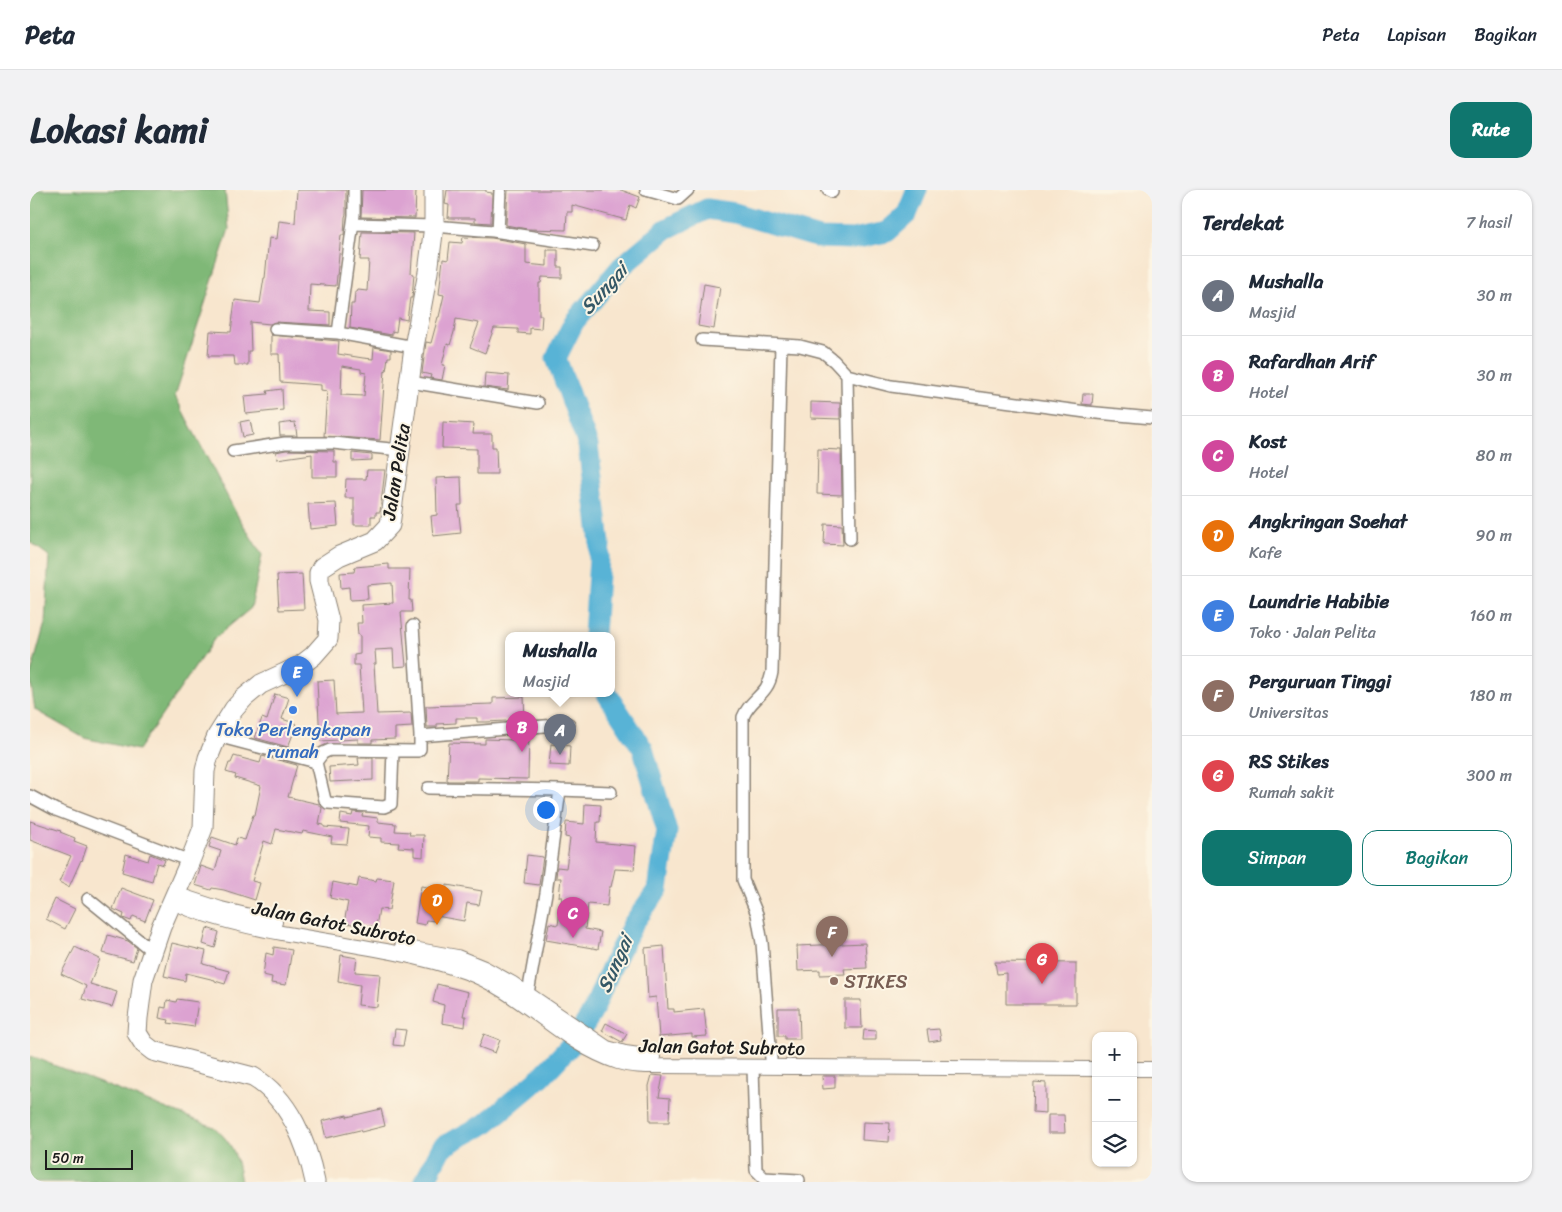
<!DOCTYPE html>
<html lang="id">
<meta charset="utf-8">
<style>
body{margin:0;font-family:Sriracha,sans-serif;background:#f2f2f3;color:#1f2937}
.controls{position:absolute;right:15px;bottom:15px;display:grid;overflow:hidden;border-radius:10px;box-shadow:0 1px 4px #0004}
.controls button{width:45px;height:45px;display:grid;place-items:center;padding:0;border:0;border-bottom:1px solid #e0e1e3;background:#fff;color:#1f2937;font:25px sans-serif}
.scale{position:absolute;left:15px;bottom:12px;width:88px;box-sizing:border-box;padding-left:5px;border:2px solid #1c1c1c;border-top:0;font-size:14px;line-height:18px;white-space:nowrap;color:#1c1c1c;-webkit-text-stroke:4px #fcf5e5;paint-order:stroke}
.you{position:absolute;left:515px;top:619px;width:18px;height:18px;margin:-12px;border:4px solid #fff;border-radius:50%;background:#1a73e8;box-shadow:0 0 0 8px #1a73e833}
.badge{display:grid;place-items:center;width:32px;height:32px;border-radius:50%;background:#0f766e;color:#fff;font-size:16px;font-weight:700}
.pin{position:absolute;translate:-50% -41px;filter:drop-shadow(0 1px 2px #0008)}
.pin::after{content:'';position:absolute;top:26px;width:18px;height:15px;background:inherit;clip-path:polygon(0 0,100% 0,50% 100%)}
.popup{position:absolute;left:475px;top:442px;width:110px;height:65px;box-sizing:border-box;display:grid;place-content:center;border-radius:10px;background:#fff;filter:drop-shadow(0 1px 4px #0005);font-size:16px;white-space:nowrap;color:#747a83}
.popup b{font-size:19px;color:#1f2937}
.popup::after{content:'';position:absolute;left:50%;top:100%;margin-left:-10px;border:10px solid transparent;border-top-color:#fff}
.list{margin:0;padding:0;list-style:none}
h2{display:flex;justify-content:space-between;align-items:center;height:65px;margin:0;padding:0 20px;font-size:21px}
h2 small{font-size:16px;font-weight:400;color:#747a83}
.list li{display:grid;grid-template-columns:32px 1fr auto;gap:15px;align-items:center;box-sizing:border-box;height:80px;padding:0 20px;border-top:1px solid #e0e1e3}
.list b{display:block;font-size:19px;white-space:nowrap}
.list p{margin:0;font-size:16px;white-space:nowrap;color:#747a83}
.list em{font-size:16px;font-style:normal;color:#747a83}
.actions{display:flex;gap:10px;padding:15px 20px}
.actions a{flex:1;padding:11px 0;border:1px solid #0f766e;border-radius:15px;text-align:center;font-size:18px;color:#0f766e}
.actions .main{background:#0f766e;color:#fff}
.icon{flex:none;width:28px;height:28px;fill:none;stroke:currentColor;stroke-width:2;stroke-linecap:round;stroke-linejoin:round}
.map{position:relative;flex:none;width:1122px;height:992px;overflow:hidden;border-radius:15px}
header{display:flex;align-items:center;gap:30px;box-sizing:border-box;height:70px;padding:0 25px;background:#fff;border-bottom:1px solid #e0e1e3}
header strong{font-size:24px}
nav{display:flex;gap:28px;margin-inline-start:auto;font-size:18px}
.intro{display:flex;align-items:center;justify-content:space-between;box-sizing:border-box;height:120px;padding:0 30px}
h1{margin:0;font-size:35px}
.button{padding:12px 22px;border-radius:15px;background:#0f766e;color:#fff;font-size:18px;font-weight:700}
main{display:flex;gap:30px;padding:0 30px}
aside{flex:1;background:#fff;border-radius:15px;box-shadow:0 1px 4px #0004}
.map>svg:first-child{display:block}
</style>
<header>
<strong>Peta</strong>
<nav><a>Peta</a><a>Lapisan</a><a>Bagikan</a></nav>
</header>
<div class="intro"><h1>Lokasi kami</h1><a class="button">Rute</a></div>
<main>
<div class="map">
<svg width="1122" height="992" viewBox="0 0 1122 992">
<rect width="100%" height="100%" fill="#fcf5e5"/>
<filter id="ink" filterUnits="userSpaceOnUse"><feTurbulence type="fractalNoise" baseFrequency=".02" numOctaves="2"/><feDisplacementMap in="SourceGraphic" scale="10" xChannelSelector="R" yChannelSelector="G"/><feConvolveMatrix kernelMatrix="1 2 1 2 8 2 1 2 1" color-interpolation-filters="sRGB"/></filter>
<filter id="wash" filterUnits="userSpaceOnUse"><feTurbulence type="fractalNoise" baseFrequency=".0096" numOctaves="4" result="noise"/><feDisplacementMap in="SourceGraphic" scale="20" xChannelSelector="R" yChannelSelector="G"/><feGaussianBlur stdDeviation="1.12" result="paint"/><feColorMatrix in="noise" values="0 0 0 0 0 0 0 0 0 0 0 0 0 0 0 0 0 1.4 0 .05"/><feComposite in="paint" operator="in"/></filter>
<g filter="url(#wash)">
<rect width="100%" height="100%" fill="#f8e6ce"/>
<path fill="#7fb877" stroke="#4e6a4a" d="M0,0H195L199,39L145,206L206,323L232,365L221,418L185,448L108,560L54,548L5,520L0,487L15,433L19,366L0,352Z
M0,866L184,937C205,956 206,965 211,992H0Z"/>
<g fill="none" stroke-linecap="round" stroke-linejoin="round">
<path stroke="#58b3d6" stroke-width="21" d="M564,446L570,353L558,255L526,168L544,132L591,77L636,39L677,19L705,23L789,48L823,49L857,42L877,24L887,0
M394,992L412,957L455,934L511,887L542,854L562,823L581,778L603,734L628,699L637,641L613,559L577,504"/>
</g>
<g id="blocks">
<path fill="#dca2d1" fill-rule="evenodd" d="M267,0H316V24L315,27L314,45H311L306,96L280,94L279,121L300,122V135L245,132L240,134L220,132L221,161H218V175H205L204,166H178L180,141L201,142L205,110L230,113L234,88H235L239,48L247,49L249,31L265,33Z
M332,0H386L385,28L331,27Z
M417,0H456V2L462,3L461,33L445,32V28H418L419,15L415,14Z
M478,0H591L610,7L606,18L600,15L596,30L542,15V22H537L536,40L497,39L476,35Z
M332,42L384,43L381,83L384,84L382,108H380L377,130L368,128L366,142L362,141V145L320,138L321,114H324L325,102H327L328,100L337,101L339,70H330Z
M433,47L462,48L496,54V74L517,76V60H528V77H532V88L512,87L511,93H509V125H512L511,139L500,138V144L488,143V139L464,138L455,163L440,157L449,133L426,129L424,142L420,155L417,154L412,175H415L412,190L400,188L401,185L392,183L396,152L401,153L408,127H409L414,105L409,104L413,69L418,70L420,52L432,53Z
M674,94L690,97L684,139L668,136Z
M241,145L309,151L308,164L333,168L343,169L344,157L361,160V167H358L356,181L355,180L350,250L294,246L297,201L291,200V195L250,192L249,164H241ZM312,176L331,179V182L336,183L334,206L311,205Z
M455,183L479,185L478,200L454,197Z
M252,199L253,220L216,224L214,206L238,204L237,201Z
M1053,204H1063L1062,215L1052,214Z
M781,212L810,213V229L781,228Z
M220,230L223,245L213,247L210,232Z
M265,232L267,246H250L249,234Z
M413,232L444,234L443,244H462V257H466L467,284H447V259L412,258Z
M788,259L811,260L812,305L787,304Z
M256,260L304,261V272H307V287H282V264L247,269L246,262Z
M322,263L342,265V270L322,271Z
M337,280H355L350,322H346V326H341V335H324V308H315L316,289H336Z
M431,287L432,315H428L431,343L403,346L401,326L407,325L406,288Z
M306,313L308,336L280,339L278,314Z
M795,334L812,335L813,355L794,354Z
M359,374V379H380L379,410H381L382,422H371L376,476L364,477L363,459L345,460L346,474H344L347,524L381,523L382,537L365,538V549L342,550V553H328V549L290,551L287,491L304,490L306,524L332,523L329,475H324V465L330,464V445H328L327,433H332L331,415L363,413L362,393L337,395L338,409L320,410L319,397L311,398L310,383L324,382L325,377Z
M272,384L274,419L249,420L247,385Z
M245,504L259,508L252,529L267,534L258,557L225,548L232,528L237,530Z
M494,507L495,530L456,532H447V528H426V533L407,534V537H397L396,516L463,514V508Z
M499,545L498,589L448,588V591H417L419,553L455,554V549L483,550V546Z
M521,554L540,556L539,576L519,575Z
M204,566L230,573L232,566L267,575L258,607L289,614L292,618L289,634L294,635V637L319,639L317,654L301,653L302,647L273,641L272,644L246,639L242,654L234,651L222,691L230,693L225,710L194,700L182,698L181,700L165,695L171,676L185,681L191,661L179,657L182,647L205,655L207,648L215,650L223,625H225L231,596L205,588L206,585L196,582L199,573H201Z
M328,568H343V590L300,592L299,577L329,575Z
M555,614L571,615L570,632H567L566,652L606,656L604,680L585,679L581,697H579L577,716L558,714L555,739L571,742L568,759L516,750L519,733L528,735L532,707H529L531,688H526L527,677L536,678L537,671L540,648L535,647L536,632L554,634Z
M323,622L333,623L332,626L348,628V632L366,634L365,641L380,642L379,645H394L393,667L384,666V658L368,657L369,653L351,652V648L338,647L339,636L310,633L311,624L322,626Z
M0,631L31,641L30,642L45,648L44,651L57,656L52,671L51,670L39,697L29,692L41,666L0,650Z
M96,664L118,671L120,664L135,670L133,675L127,673L122,691L92,682Z
M497,665L513,667L509,695L494,693Z
M329,688L346,691L347,688L364,690L359,720L349,719L346,737L314,733L318,712L300,708L303,692L327,697Z
M417,695L452,701L449,715L437,713L434,731L406,726L405,731L396,730L395,735L385,733L391,696L416,700Z
M91,698L123,710L115,731L103,726L101,731L93,728L94,724L83,719Z
M25,709L45,719L35,739L16,729Z
M177,738L189,742L185,758L173,754Z
M78,745L98,751L107,758L103,771L73,763Z
M142,753L176,761L173,774L199,781L195,794L185,791V790L156,783L155,791L134,786Z
M835,753L837,778L814,779L815,784L790,785V780L768,781L767,756Z
M634,756L638,819H644V822L674,819L677,846L662,847V844L629,847L626,807L618,808L615,758Z
M45,757L70,769L60,794L87,802L82,817L52,809L56,796L31,784Z
M244,757L262,760L256,795L241,793L242,787L233,785L236,763L243,765Z
M311,765L327,768L325,782L350,784L347,817L328,815L330,795L308,791Z
M965,772L1046,773V814H976V783L967,784Z
M407,794L438,802L433,826H436L435,837L412,833L414,815L403,812Z
M147,809L168,812L164,837L138,833L139,830L129,828L131,817L136,818L137,810L146,812Z
M815,810H831L832,838H815Z
M748,818H769L770,849H755V846H748Z
M576,833L597,844L592,852L572,841Z
M365,839L376,840L373,856L363,855Z
M909,839L911,850L899,852L897,840Z
M834,840L846,841V850H833Z
M454,844L470,850L465,863L449,857Z
M622,885L633,886L629,907L640,908L639,932H620L619,896Z
M792,886H805V898L793,899Z
M1004,892L1016,893V923L1003,922Z
M351,919L355,936L331,942L330,940L296,948L292,931L317,925V927Z
M1018,925H1034L1035,943H1018Z
M833,932L860,933L859,952L832,950Z"/>
</g>
</g>
<g filter="url(#ink)">
<use href="#blocks" fill-opacity="0" stroke="#8a8175" stroke-width="1"/>
<g fill="none" stroke-linecap="round" stroke-linejoin="round">
<g stroke="#8a8175" stroke-width="14">
<path id="minor" d="M616,0L648,9L658,0
M798,0L802,2
M323,34L404,36L463,41L563,56
M468,42L470,0
M245,139L308,143L324,25V0
M308,143L384,157
M672,150L770,156L793,162L804,171L817,185L861,196L1056,222L1122,228
M817,185L820,349
M380,192L508,213
M203,261L255,253H303L370,260
M187,546L286,572L293,563L300,560L388,561L390,559V546L383,436
M390,546L539,534
M286,572L295,610L298,613L354,617L361,614L363,561
M398,598L530,600L581,602
M0,606L26,620L160,671
M58,709L122,761
M498,803L516,703L530,600
M741,869L732,753L727,724L713,690V527C721,507 738,506 742,482L751,155
M723,877L726,980L734,988L769,990"/>
</g>
<g stroke="#8a8175" stroke-width="16">
<path id="tertiary" d="M145,704L191,719L245,732
M142,712C234,752 341,748 436,782C492,802 532,854 588,872C601,876 615,876 629,876L1066,879
M372,757L427,767L454,778L483,794L577,858L595,863L623,867
M1103,879H1122"/>
</g>
<g stroke="#8a8175" stroke-width="21">
<path id="trunk" d="M285,992C277,953 259,908 223,887L123,861L114,854L107,843L108,828L113,790L131,737L160,671L173,638L175,581L178,568L187,546L204,519L214,508L231,494L270,476L283,466L298,449L299,430L289,391V383L292,377L309,366L345,351L360,335L384,157L398,82L404,36V0"/>
</g>
<use href="#minor" stroke="#fff" stroke-width="11"/>
<use href="#tertiary" stroke="#fff" stroke-width="14"/>
<use href="#trunk" stroke="#fff" stroke-width="19"/>
</g>
</g>
<circle fill="#3f7fe0" stroke="#fcf5e5" stroke-width="2" cx="263" cy="520" r="5"/>
<circle fill="#8d6e63" stroke="#fcf5e5" stroke-width="2" cx="804" cy="791" r="5"/>
<g text-anchor="middle" dominant-baseline="central" stroke-width="4" stroke-linejoin="round" paint-order="stroke">
<g font-size="19" fill="#1c1c1c" stroke="#fcf5e5">
<text transform="translate(366 282) rotate(-81)">Jalan Pelita</text>
<text transform="translate(304 733) rotate(11)">Jalan Gatot Subroto</text>
<text transform="translate(692 857) rotate(1)">Jalan Gatot Subroto</text>
</g>
<g font-size="19" fill="#366cbe" stroke="#fcf5e5">
<text x="263" y="539">Toko Perlengkapan<tspan x="263" dy="22">rumah</tspan></text>
</g>
<g font-size="19" fill="#785e54" stroke="#fcf5e5" text-anchor="start">
<text x="814" y="791">STIKES</text>
</g>
<g font-size="20" font-style="italic" fill="#345866" stroke="#fcf5e5">
<text transform="translate(574 99) rotate(-48)">Sungai</text>
<text transform="translate(585 774) rotate(-66)">Sungai</text>
</g>
</g>
</svg>
<div class="controls">
<button>+</button>
<button>−</button>
<button><svg class="icon" aria-label="layers" viewBox="0 0 24 24"><path d="M12 4l9 5-9 5-9-5zM3 14l9 5 9-5"/></svg></button>
</div>
<div class="scale">50 m</div>
<div class="you"></div>
<div class="pin badge" style="left:530px;top:565px;background:#6b7280">A</div>
<div class="popup"><b>Mushalla</b>Masjid</div>
<div class="pin badge" style="left:492px;top:562px;background:#d1479c">B</div>
<div class="pin badge" style="left:543px;top:748px;background:#d1479c">C</div>
<div class="pin badge" style="left:407px;top:735px;background:#e8710a">D</div>
<div class="pin badge" style="left:267px;top:507px;background:#3f7fe0">E</div>
<div class="pin badge" style="left:802px;top:767px;background:#8d6e63">F</div>
<div class="pin badge" style="left:1012px;top:794px;background:#e0444e">G</div>
</div>
<aside>
<h2>Terdekat<small>7 hasil</small></h2>
<ul class="list">
<li><span class="badge" style="background:#6b7280">A</span><div><b>Mushalla</b><p>Masjid</p></div><em>30 m</em></li>
<li><span class="badge" style="background:#d1479c">B</span><div><b>Rafardhan Arif</b><p>Hotel</p></div><em>30 m</em></li>
<li><span class="badge" style="background:#d1479c">C</span><div><b>Kost</b><p>Hotel</p></div><em>80 m</em></li>
<li><span class="badge" style="background:#e8710a">D</span><div><b>Angkringan Soehat</b><p>Kafe</p></div><em>90 m</em></li>
<li><span class="badge" style="background:#3f7fe0">E</span><div><b>Laundrie Habibie</b><p>Toko · Jalan Pelita</p></div><em>160 m</em></li>
<li><span class="badge" style="background:#8d6e63">F</span><div><b>Perguruan Tinggi</b><p>Universitas</p></div><em>180 m</em></li>
<li><span class="badge" style="background:#e0444e">G</span><div><b>RS Stikes</b><p>Rumah sakit</p></div><em>300 m</em></li>
</ul>
<div class="actions"><a class="main">Simpan</a><a>Bagikan</a></div>
</aside>
</main>
